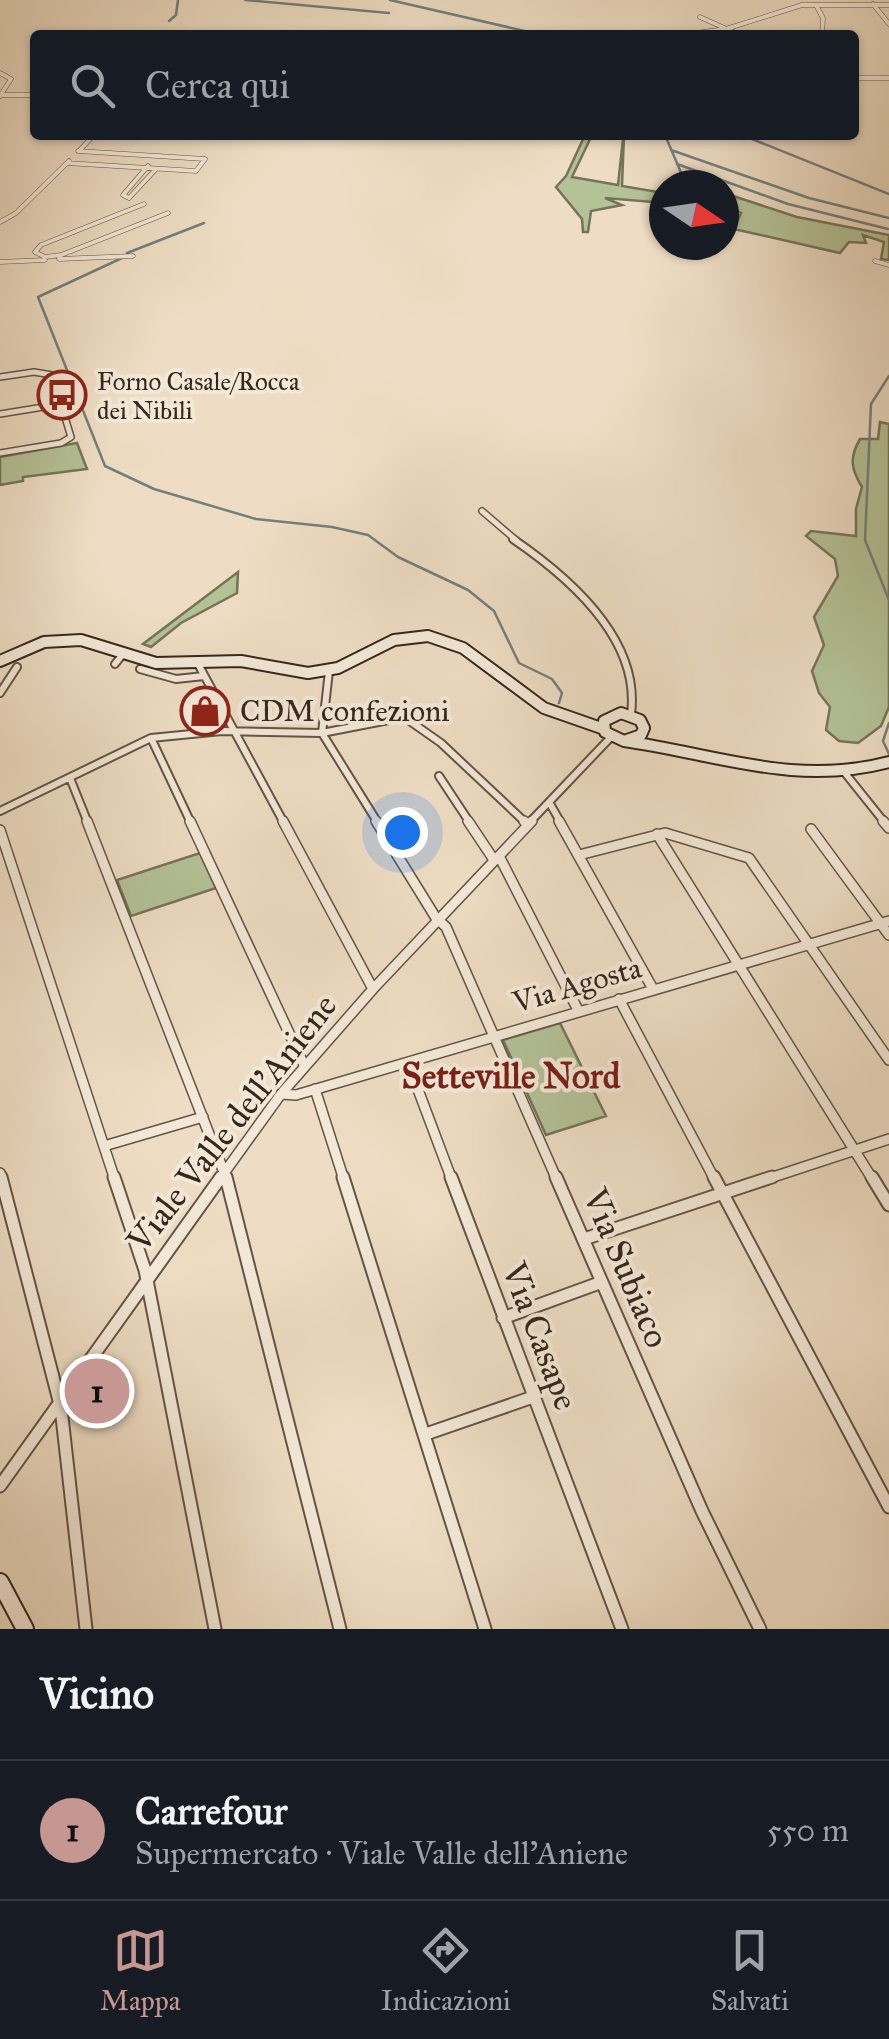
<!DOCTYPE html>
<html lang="it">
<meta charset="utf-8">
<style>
body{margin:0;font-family:"IM FELL Great Primer",serif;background:#20242c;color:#f1f3f6}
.compass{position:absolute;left:649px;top:170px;width:90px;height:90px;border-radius:50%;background:#171b24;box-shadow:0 2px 8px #0004;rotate:103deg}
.you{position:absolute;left:402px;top:832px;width:35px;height:35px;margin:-25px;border:8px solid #fff;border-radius:50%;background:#1a73e8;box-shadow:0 0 0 15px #1a73e833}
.badge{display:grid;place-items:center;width:65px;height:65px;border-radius:50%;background:#c59692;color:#111;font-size:32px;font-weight:700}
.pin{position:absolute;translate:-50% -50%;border:5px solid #fff;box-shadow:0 2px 10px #0006}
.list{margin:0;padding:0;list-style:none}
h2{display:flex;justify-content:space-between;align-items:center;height:130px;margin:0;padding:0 40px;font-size:42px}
h2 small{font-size:32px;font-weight:400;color:#9ea1a6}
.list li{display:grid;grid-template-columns:65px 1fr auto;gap:30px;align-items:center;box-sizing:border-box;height:140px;padding:0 40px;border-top:2px solid #363941}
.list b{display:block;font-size:38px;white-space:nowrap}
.list p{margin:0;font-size:32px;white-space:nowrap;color:#9ea1a6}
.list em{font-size:32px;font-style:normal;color:#9ea1a6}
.icon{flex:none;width:55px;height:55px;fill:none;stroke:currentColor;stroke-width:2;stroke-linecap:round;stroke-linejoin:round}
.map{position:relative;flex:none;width:889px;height:1629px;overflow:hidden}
.search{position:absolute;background:#171b24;box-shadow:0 2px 8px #0004;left:30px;right:30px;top:30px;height:110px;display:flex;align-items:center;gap:25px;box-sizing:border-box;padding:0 35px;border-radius:10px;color:#9ea1a6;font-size:38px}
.sheet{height:270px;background:#171b24}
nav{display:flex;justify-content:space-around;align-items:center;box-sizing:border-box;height:140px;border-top:2px solid #363941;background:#171b24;font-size:28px;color:#9ea1a6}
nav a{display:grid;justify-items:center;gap:5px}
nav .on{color:#c59692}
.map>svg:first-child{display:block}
</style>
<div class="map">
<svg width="889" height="1629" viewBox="0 0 889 1629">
<rect width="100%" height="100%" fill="#eeddc4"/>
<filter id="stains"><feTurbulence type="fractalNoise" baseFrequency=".002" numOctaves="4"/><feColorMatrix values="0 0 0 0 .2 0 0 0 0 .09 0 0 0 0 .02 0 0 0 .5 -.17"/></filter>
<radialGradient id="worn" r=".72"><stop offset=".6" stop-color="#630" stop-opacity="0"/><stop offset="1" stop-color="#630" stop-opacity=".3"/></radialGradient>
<path fill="#b4c297" stroke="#75745a" stroke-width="2.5" d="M585,135H592L572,177L618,185L623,139L619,135H624L622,186L664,193V203L605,198L622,205L591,211L588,232H583L582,219L556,187L566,176Z
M724,193L797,217L889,235V260L881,259L884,242L863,235L866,243L849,242L840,253L734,229L741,213L724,204Z
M880,422L889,424V707L881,726L858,743L839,741L826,730L830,707L819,693L812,671L824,645L814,617L838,576L835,559L806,536L811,531L856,536V509L862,487C851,469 849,458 860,439H878Z
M77,443L87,469L23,477V481L0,485V457Z
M238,572L237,593L181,623L151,647L143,644Z
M200,853L216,888L131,916L117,880Z
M560,1023L606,1116L546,1135L503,1040Z"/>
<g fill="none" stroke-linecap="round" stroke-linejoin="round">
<path stroke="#747f7d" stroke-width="2.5" d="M245,0L389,13
M390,0L542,35
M169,21L176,15L178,0
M665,135L685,182
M742,135L889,194
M671,150L809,198L889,218
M677,164L788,204L888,229
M127,253L204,223
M122,258L38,297L105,466L154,489L256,519L332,527L368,535L398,557L468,590L494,611L519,663L552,679L562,693L559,703
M889,376L871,404L865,540L889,600
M889,723L883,741L889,754"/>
<g stroke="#645446" stroke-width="5">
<path id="street-far4" d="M873,4L889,24
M816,5L823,18L822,35
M700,17L740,35
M681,35L726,29L802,5H889
M0,73L11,79L0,96
M854,78H889
M0,95H35
M79,151L93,136
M67,163L196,171L205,159L78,151
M129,198L123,195L148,166
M129,198L156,169
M144,204L41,245L35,252L45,257L61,255L168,213
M0,222L16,213L69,161
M59,259L133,256
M875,261L889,265
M0,262L45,260"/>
</g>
<g stroke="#645446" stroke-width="8">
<path id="street-far3" d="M0,377L34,372L52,375L71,437L61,443L0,453
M0,414L62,404
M482,511L517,541"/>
</g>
<g stroke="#645446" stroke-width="10">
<path id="street-far2" d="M513,539C570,578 641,639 631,714
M197,662L284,823
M115,664L123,654
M140,669L176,679L204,676
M329,671L322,733L378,823
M0,693L17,667
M151,738L191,823
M845,773L885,823
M439,776L470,823
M70,778L88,823
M549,802L561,823
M0,811L151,738L222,731L322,733L404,717L441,743L526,823
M529,823L611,737"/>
</g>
<g stroke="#645446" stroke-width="12">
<path id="street-far1" d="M87,821L227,1180
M190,821L304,1065
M283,821L373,989
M376,821L436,918L446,927L557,1180
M468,821L494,860
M524,821L528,825
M559,821L653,989
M883,821L889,828
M811,829L889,935
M0,830L115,1180
M657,834L873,1180
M579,855L665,833L749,858L889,1060
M499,856L578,1010
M619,999L715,1180
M408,1063L452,1180
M315,1089L344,1180
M281,1094L296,1095L889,921
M104,1146L203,1117
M0,1173L2,1180
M219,1180L281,1094L373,989L532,821
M764,1180L889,1139"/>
</g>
<g stroke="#645446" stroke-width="15">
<path id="street" d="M1,1177L61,1408L86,1629
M114,1177L145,1270L215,1629
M226,1177L340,1629
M343,1177L485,1629
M451,1177L622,1629
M556,1177L702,1511L760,1629
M714,1177L889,1507
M872,1177L889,1205
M584,1239L772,1177
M503,1318L602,1282
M426,1434L533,1397
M0,1486L221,1177"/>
</g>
<g stroke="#36261c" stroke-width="14">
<path id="secondary-far1" d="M0,661L44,642L81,640L156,663L241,661L308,673L338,668L394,640L428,636L463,648L544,708L604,729
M621,713L640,720L644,728L641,735L624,741L605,732L604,721Z
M624,741C716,754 795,787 889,762"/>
</g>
<g stroke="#36261c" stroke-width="20">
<path id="secondary" d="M0,1582L25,1629"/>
</g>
<use href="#street-far4" stroke="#f4e9d9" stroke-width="4"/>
<use href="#street-far3" stroke="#f4e9d9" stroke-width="5"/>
<use href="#street-far2" stroke="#f4e9d9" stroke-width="6"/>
<use href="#street-far1" stroke="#f4e9d9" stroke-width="9"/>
<use href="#street" stroke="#f4e9d9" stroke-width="11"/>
<use href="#secondary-far1" stroke="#f4e9d9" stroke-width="10"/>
<use href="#secondary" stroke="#f4e9d9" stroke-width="16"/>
</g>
<defs>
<g id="bus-ring" transform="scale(2.5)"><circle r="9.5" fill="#f4e9d9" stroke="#8f2418" stroke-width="1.5"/><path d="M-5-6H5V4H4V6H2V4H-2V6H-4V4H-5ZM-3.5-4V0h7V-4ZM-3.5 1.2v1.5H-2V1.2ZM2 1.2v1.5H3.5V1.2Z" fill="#8f2418"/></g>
<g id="shop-ring" transform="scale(2.5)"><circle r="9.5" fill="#f4e9d9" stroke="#8f2418" stroke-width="1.5"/><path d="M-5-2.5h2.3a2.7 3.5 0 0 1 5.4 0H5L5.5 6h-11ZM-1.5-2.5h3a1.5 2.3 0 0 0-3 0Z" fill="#8f2418"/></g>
</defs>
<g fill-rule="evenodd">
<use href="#bus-ring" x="62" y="395"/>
<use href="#shop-ring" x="205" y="711"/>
</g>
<g text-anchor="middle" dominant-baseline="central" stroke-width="8" stroke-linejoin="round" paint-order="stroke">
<g font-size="25" fill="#36261c" stroke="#f4e9d9" text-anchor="start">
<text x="97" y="381">Forno Casale/Rocca<tspan x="97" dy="29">dei Nibili</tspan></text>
</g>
<g font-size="30" fill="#36261c" stroke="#f4e9d9" text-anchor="start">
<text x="240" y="711">CDM confezioni</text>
</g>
<g font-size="30" fill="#36261c" stroke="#f4e9d9">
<text transform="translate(577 985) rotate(-16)">Via Agosta</text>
</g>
<g font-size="35" font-weight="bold" fill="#7a1f14" stroke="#f4e9d9">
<text x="511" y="1076">Setteville Nord</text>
</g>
<g font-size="35" fill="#36261c" stroke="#f4e9d9">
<text transform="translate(232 1123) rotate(-52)">Viale Valle dell'Aniene</text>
<text transform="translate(626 1268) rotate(67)">Via Subiaco</text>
<text transform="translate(540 1336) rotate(69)">Via Casape</text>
</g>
</g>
<rect width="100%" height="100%" filter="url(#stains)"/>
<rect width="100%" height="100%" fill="url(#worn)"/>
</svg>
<svg class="compass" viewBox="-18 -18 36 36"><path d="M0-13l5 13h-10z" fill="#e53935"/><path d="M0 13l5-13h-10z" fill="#9ea1a6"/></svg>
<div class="you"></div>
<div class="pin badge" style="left:97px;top:1391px">1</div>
<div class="search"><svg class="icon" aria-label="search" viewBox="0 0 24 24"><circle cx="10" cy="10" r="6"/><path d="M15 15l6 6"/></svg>Cerca qui</div>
</div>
<section class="sheet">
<h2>Vicino<small></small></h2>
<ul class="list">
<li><span class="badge">1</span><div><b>Carrefour</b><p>Supermercato · Viale Valle dell'Aniene</p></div><em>550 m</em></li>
</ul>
</section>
<nav>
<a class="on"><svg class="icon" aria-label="map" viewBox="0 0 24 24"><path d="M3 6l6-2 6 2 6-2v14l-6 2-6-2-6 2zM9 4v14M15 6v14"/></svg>Mappa</a>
<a><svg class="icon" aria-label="directions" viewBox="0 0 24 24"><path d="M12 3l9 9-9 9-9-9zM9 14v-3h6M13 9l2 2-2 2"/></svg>Indicazioni</a>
<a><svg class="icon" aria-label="saved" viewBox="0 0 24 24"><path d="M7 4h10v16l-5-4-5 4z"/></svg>Salvati</a>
</nav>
